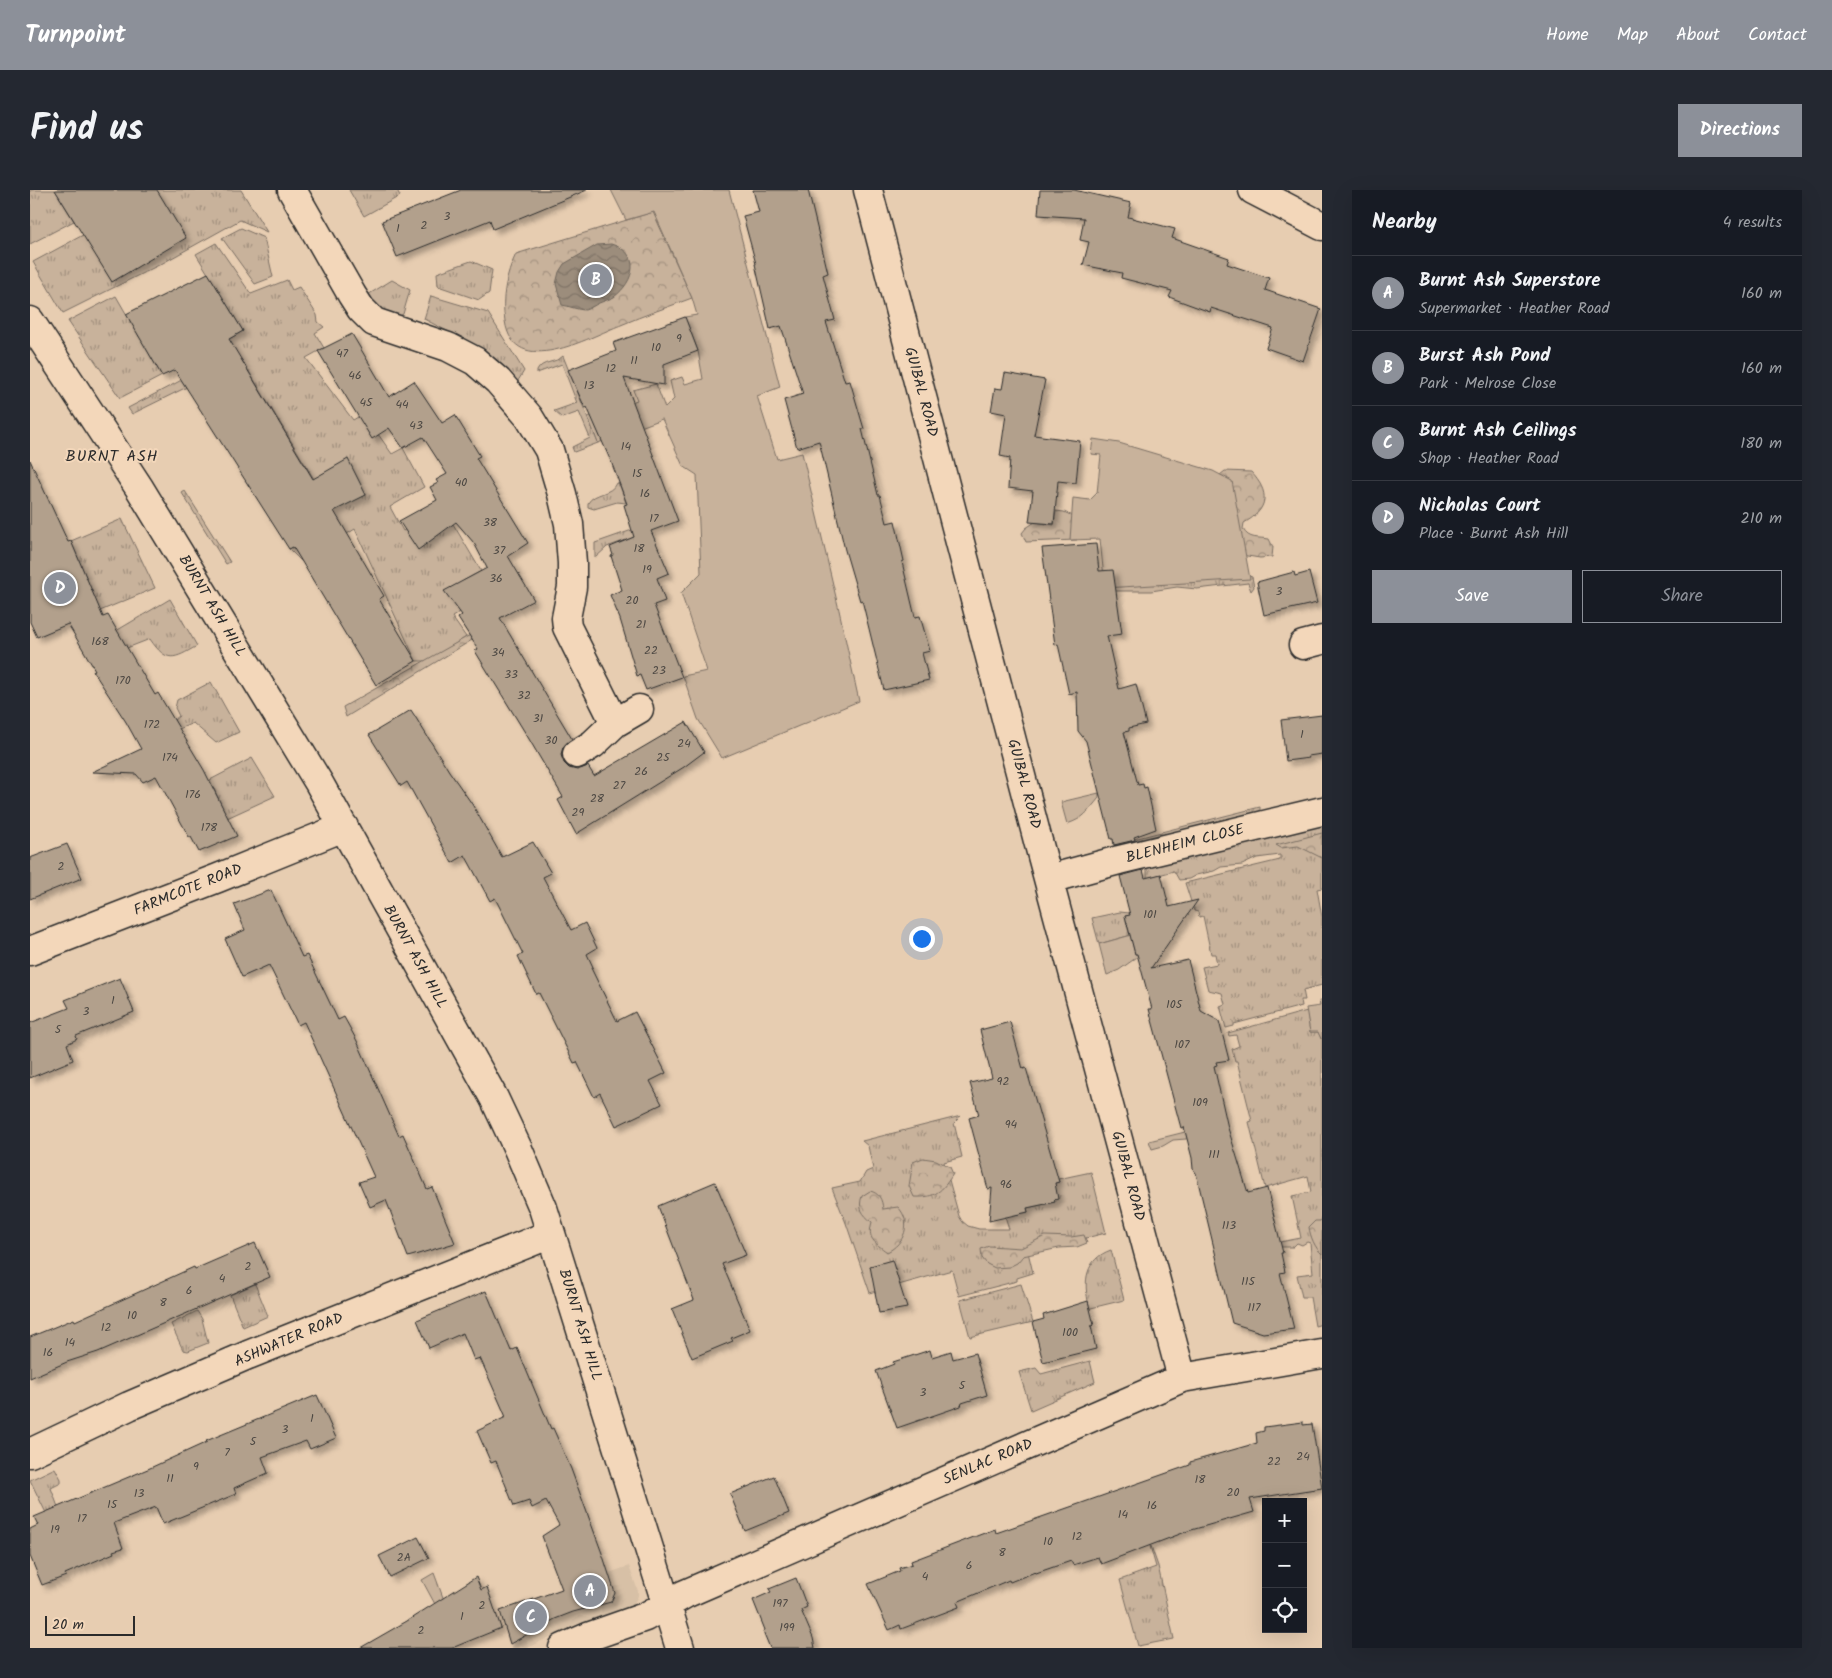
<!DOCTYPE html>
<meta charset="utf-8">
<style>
body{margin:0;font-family:Kalam,sans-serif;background:#242831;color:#f1f3f6}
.controls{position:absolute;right:15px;bottom:15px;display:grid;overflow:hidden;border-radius:0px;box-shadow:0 5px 20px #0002}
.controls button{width:45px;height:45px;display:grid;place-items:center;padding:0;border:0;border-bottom:1px solid #363941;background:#171b24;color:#f1f3f6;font:25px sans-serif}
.scale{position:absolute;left:15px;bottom:12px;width:90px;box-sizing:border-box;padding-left:5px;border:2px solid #2b2b2b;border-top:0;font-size:14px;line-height:18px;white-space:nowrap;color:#2b2b2b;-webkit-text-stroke:4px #f3d7ba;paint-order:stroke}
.you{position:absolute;left:891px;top:748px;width:18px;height:18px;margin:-12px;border:4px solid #fff;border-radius:50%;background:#1a73e8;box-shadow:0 0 0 8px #1a73e833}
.badge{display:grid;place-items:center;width:32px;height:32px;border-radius:50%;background:#8c9099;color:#fff;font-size:16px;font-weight:700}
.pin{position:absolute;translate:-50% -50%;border:2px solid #fff;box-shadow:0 1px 5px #0006}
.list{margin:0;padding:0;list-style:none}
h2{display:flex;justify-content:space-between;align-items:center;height:65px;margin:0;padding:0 20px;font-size:21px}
h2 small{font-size:16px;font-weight:400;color:#9ea1a6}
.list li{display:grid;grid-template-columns:32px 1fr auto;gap:15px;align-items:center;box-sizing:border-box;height:75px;padding:0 20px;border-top:1px solid #363941}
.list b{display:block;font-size:19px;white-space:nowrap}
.list p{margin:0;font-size:16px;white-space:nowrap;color:#9ea1a6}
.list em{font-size:16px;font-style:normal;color:#9ea1a6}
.actions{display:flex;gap:10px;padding:15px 20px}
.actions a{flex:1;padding:11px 0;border:1px solid #8c9099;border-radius:0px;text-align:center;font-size:18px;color:#8c9099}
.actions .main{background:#8c9099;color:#fff}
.icon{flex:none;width:28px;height:28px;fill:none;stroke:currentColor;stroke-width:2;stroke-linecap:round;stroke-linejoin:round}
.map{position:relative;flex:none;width:1292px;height:1458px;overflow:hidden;border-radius:0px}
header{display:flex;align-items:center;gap:30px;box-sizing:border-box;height:70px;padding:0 25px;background:#8c9099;color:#fff}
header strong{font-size:24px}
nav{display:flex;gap:28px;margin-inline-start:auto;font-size:18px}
.intro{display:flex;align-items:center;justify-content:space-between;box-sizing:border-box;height:120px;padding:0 30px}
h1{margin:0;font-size:35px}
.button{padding:12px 22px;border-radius:0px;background:#8c9099;color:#fff;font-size:18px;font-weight:700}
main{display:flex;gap:30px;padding:0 30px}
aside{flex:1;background:#171b24;border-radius:0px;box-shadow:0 5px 20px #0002}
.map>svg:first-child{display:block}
</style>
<header>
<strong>Turnpoint</strong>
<nav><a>Home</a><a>Map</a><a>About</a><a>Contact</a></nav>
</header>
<div class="intro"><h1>Find us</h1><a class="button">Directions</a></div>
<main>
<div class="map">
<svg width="1292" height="1458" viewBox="0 0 1292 1458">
<defs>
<pattern id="grass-tufts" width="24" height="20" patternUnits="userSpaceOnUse" patternTransform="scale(1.25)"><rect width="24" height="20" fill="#c8b29b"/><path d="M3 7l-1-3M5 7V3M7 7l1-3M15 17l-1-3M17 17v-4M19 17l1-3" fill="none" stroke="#a3917f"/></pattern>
<pattern id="forest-crowns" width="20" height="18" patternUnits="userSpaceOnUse" patternTransform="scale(1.25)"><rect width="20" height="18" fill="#c8b29b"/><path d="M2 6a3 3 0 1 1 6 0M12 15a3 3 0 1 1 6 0" fill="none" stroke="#a3917f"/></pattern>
<pattern id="water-waves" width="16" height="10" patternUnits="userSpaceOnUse" patternTransform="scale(1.25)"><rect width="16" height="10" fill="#9c8d7c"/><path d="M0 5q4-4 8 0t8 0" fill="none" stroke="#7f7366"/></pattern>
<filter id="shadow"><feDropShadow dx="4.5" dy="4.5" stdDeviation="2.5" flood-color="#0004"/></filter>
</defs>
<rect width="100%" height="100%" fill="#e7cdb1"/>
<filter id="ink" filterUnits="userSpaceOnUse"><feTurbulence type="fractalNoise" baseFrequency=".02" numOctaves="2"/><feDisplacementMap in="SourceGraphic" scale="10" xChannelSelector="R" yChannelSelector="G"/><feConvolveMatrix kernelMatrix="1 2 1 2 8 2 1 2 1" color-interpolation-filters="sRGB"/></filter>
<g filter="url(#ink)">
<path fill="#d7c0a6" d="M599,1376L608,1401V1406L603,1415L597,1419L547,1434L497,1458H482L470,1421Z"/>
<path fill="url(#grass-tufts)" stroke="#7a6e63" d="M0,0H25L44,31L0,54Z
M127,0H211L237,42L210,30L131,74L33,123L3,72L53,45Z
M319,0H367L370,6L334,26Z
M211,38L234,48L243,87L225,94L192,48Z
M186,53L221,104L257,90L262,100L269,97L287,125L288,132L294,137L285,143L294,158L276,168L323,230L328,227L348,244L362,264L373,258L394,297L360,317L373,341L413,317L451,381L433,391L447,412L422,427L436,447L399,471H386L325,339L272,372L259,359L308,329L212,170L102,224L98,218L169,181L189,155L213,141L166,64Z
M441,71L462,80L459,103L449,110L408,96L407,83Z
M362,90L380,100L373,124L368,127L345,117L336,106Z
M86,106L132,186L90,208L38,131Z
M401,106L458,123L494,181L486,194L468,171L452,159L394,129Z
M533,166L568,253L544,262L542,257L560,248L549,222L532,228L524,221L547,213L532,174L507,183V181C512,170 525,174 533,166Z
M586,293H589L596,313L587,312L564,319L558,317V313C564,302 582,305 586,293Z
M155,301L200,372L196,374L152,303Z
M92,329L125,398L70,421L41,351Z
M605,339L607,346L577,357L565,368V353Z
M1206,382L1222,387L1224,397L1221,401L1218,393L1167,399L1147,397L1121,401H1083L1084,394Z
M140,409L167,456C144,469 137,474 120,449L97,458L86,441Z
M181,492L209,542L186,553L163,533L149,539L144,530L149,526L145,518L147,510Z
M222,568L245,606L197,628L180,590Z
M1230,617V621L1086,659L1084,654Z
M1292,630V698L1287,699L1292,727V795L1273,800L1275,810H1271L1272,816L1204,834V836L1196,838L1190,816L1195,814L1192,803L1178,800L1172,777L1187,774L1185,764H1181L1173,726L1169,727L1168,722L1164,721L1155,693L1250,670V665L1227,668L1212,675L1191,677L1184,681L1166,685L1159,689L1149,690L1144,681L1117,688V678L1122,675Z
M1090,722L1099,723L1100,725L1095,726L1099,743L1105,744L1069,754L1062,728Z
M1277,821L1280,842H1288L1291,848H1292V1134L1285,1136L1280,1107H1272L1267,1085L1283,1083L1280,1053L1277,1052L1272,1055L1267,1053L1263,1057H1251L1250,1052L1271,1048L1262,1006L1281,1002L1278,986L1235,998L1219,932L1222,931L1207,871H1205L1202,859L1209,856L1206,845L1199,846L1198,843Z
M931,926L924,933L932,967L914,972L929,1026L932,1031L938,1036L949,1039H979L974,1023L984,1025L998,1022L997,1018L1024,1012L1025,993L1029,992L1028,989L1061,982L1076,1043L998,1062L1003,1083L987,1088V1091L929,1106L922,1080L840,1103L816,1033L802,998L830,992L836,982L843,979L838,956L832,951Z
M1179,936L1163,947L1156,949L1143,950L1133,956L1122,959L1119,951Z
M1081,1060L1094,1110L1057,1119L1059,1115C1053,1092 1055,1069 1081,1060Z
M225,1094L238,1126L213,1137L200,1105Z
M991,1094L1003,1132L940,1147L930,1110Z
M167,1121L172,1129L178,1153L158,1161L153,1160L141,1134Z
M1060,1171L1065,1192L1001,1220L989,1182L1006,1178L1011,1184Z
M25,1278L31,1289V1293L21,1298L28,1317L16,1323L0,1290Z
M1120,1356H1121L1128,1376L1144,1449L1108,1456L1090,1390L1126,1377Z
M404,1383L425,1440L420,1442L392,1390Z"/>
<path fill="url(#forest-crowns)" stroke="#7a6e63" d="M623,22L662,108C638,117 614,125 591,135C559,147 484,191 475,131C471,109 476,85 486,64Z
M1195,281L1221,282C1240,302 1239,319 1214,333L1213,339C1219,350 1228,347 1239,349L1243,357L1242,367L1230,368L1211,365L1185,289Z
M1026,321L1034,322L1045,327L1047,350L996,352L992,343L996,338L1005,332L1024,335Z
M442,444V450L316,527L313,517Z
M1292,643V668L1268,656L1251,658L1246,655Z
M893,968L906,970L920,977L923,984C912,1001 906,1008 884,1007L879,996L883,972Z
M840,1001C849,1003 852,1009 853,1019L868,1017C883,1033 874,1054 857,1062C844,1052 837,1049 842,1032C832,1024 828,1018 832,1006Z
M1292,1025V1064C1285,1058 1280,1046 1279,1037L1285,1031H1290Z
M1054,1045L1057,1053L1047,1057L1029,1058L993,1066L987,1073L979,1077L965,1078L957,1074L952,1068L951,1059L959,1056L991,1058L1015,1046L1041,1047Z"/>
<path fill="#c8b29b" stroke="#7a6e63" d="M581,0H699L750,197L727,206L747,269L772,263L809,420L829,511L692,568L668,529L653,486L677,481L651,403L671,383L667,285L653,276L632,229L568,253L558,227L607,210L603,200L626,194L635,218L644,209L640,191L652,187L655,194L673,189L668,161L655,127L667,125L662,108L624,22L596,30Z
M1063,249L1089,253L1183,281L1202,291L1220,389L1075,398L1070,349L1040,350L1043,308L1060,310L1067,303L1071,265L1061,264Z
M1069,603V608C1057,622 1055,628 1037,634L1031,612Z
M1105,744L1101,748L1105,764L1110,763V765L1089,780L1077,785L1069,754Z
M1289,811H1292V848L1291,849L1288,842H1280L1276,818L1290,816Z"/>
<path fill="url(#water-waves)" stroke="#6f665c" d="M581,54C612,63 605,91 584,107C580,109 574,111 569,113C565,115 559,119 555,120C548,120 539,116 532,115L526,94L529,82L534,74L567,55Z"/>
<path fill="#b2a08c" stroke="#2b2b2b" filter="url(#shadow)" d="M25,0H127L156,48L82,92Z
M431,0H557L463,39L460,30L367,67L352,31Z
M723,0H778L798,83L793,85L805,130L796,132L815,192L820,191L834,239H832L848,305H850L857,333L865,331L874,371L872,372L885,427L890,426L900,461L892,463L899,490L854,500L832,410L830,411L815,360L789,251L767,258L754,210L773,204L751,136L740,139L725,74H726L713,26L729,22Z
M1010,0H1044L1101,13L1098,27L1145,39L1142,48L1199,68L1197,74L1239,88L1235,100L1291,119L1273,171L1236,158L1243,138L1181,118L1180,122L1139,107L1142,101L1091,88L1092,83L1053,75L1059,52L1050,50L1054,28L1008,25Z
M178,83L213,141L199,149L283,289L318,269L336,305L304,321L354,406L349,409L386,471L346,495L263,357L259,359L145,180L132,186L96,124Z
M655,127L668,161L634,174V195L594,188L648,331L621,341L639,383L627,388L635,411L624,415L652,487L616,500L610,485L607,486L590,429L580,405L592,400L581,366L583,365L580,357L604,347L594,315L597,314L582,274L557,217L555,218L538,180L586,161L583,153Z
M322,144L359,207L384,191L412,233L425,225L450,266L446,268L498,353L478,366L504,410L470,428L542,549L533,557L531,565L534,573L539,578L547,580L558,576L564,586L656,532L674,562L654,577L546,644L528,610L533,607L499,549L445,461L448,459L428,428L432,425L414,401L457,378L444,353L426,332L388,360L369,331L407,310L400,297L408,293L406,290L417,284L393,247L373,258L359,238L342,249L288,161Z
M975,183L1015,190L1004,245L1050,251L1046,293L1028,291L1024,334L999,332L1003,301L978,298L980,268L970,266L976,224L961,221L965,198L972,199Z
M0,270L38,352L41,351L73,427L78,425L125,505L128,503L174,580L207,646L169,662L161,647H159L126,586L113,592L106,584L62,582L111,559L96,532L63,481L65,480L38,434L7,447L0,432Z
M1066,354L1069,381L1083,380L1092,444L1077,446L1089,499L1106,494L1116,534L1099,538V541L1094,542L1108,595L1113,594L1114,598L1117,597L1126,639L1104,647L1105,650L1084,655L1083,649H1081L1056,551L1048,541L1047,502L1039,504L1028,454L1025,455L1012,358Z
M1264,382L1265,386L1279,382L1287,413L1234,425L1227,392Z
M381,520L419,581L442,614L472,667L503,652L521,683L513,687L541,740L555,733L567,758L557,764L563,777L561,778L587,831L605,822L636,883L620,891L632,914L586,936L570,903L564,907L547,872L544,873L509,803L506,804L488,766L493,764L465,708L460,711L435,665L422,673L377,592L371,596L339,545Z
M1292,525V564L1278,566L1279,568L1256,571L1251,530Z
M37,654L52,688L0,709V668Z
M1113,680L1115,688L1131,684L1139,717L1168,710L1121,778L1158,770L1171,821L1189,831L1199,870L1186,872L1187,875L1184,876L1198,938L1218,1003L1237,998L1253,1063H1251L1255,1082L1250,1083L1264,1139L1233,1143L1202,1133L1166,983L1163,979L1162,968L1154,937L1151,938L1119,819H1122L1107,764H1105L1095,726L1100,725L1090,686Z
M241,700L272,767L277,765L308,830L314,827L327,851L369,946L373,944L397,999L402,997L425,1053L378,1067L356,1010L340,1017L329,992L344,987L274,832L268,835L239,775L212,787L195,749L215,740L204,714Z
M90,788L104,822L46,846L47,849L37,854L43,870L0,888V833L39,818L35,810Z
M980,832L993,879L996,878L1029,992L1025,993L1028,1009L1024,1010L1025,1012L997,1018L998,1022L959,1031L962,998L958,999L939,928L949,925L940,893L962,888L950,840Z
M685,992L716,1065L692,1074L720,1140L701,1148L703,1151L662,1168L642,1119L664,1110L628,1016Z
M225,1053L240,1087L68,1162L37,1172L0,1188V1147L44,1129L45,1131L164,1077L165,1079Z
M862,1070L877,1118L849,1123L840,1076Z
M456,1101L481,1161L487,1158L521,1239L523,1238L541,1279L573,1366L585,1403L581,1412L543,1422L525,1429L480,1454L470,1421L532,1399L512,1346L529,1335L516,1311L502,1318L499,1311L484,1316L466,1271L461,1273L447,1241L476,1227L450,1168L444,1170L433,1143L399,1158L387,1130Z
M1058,1111L1064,1135L1061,1136L1066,1159L1013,1172L1003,1132L1014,1129L1013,1125Z
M900,1160L902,1167L921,1161L923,1169L945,1163L957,1205L932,1213L931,1216L867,1238L846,1181L864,1174L863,1172Z
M287,1205L306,1248L280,1259L276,1251L232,1267L238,1283L204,1298L206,1304L133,1334L126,1317L84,1333L93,1358L83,1361L84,1363L35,1384L36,1386L12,1395L0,1366V1339L8,1335L4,1327L120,1278L177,1252L176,1251Z
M1273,1232V1235L1282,1234L1292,1298L1220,1309L1224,1322L1158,1341L1071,1374L1068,1367L1043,1375L1041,1371L1006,1383L1005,1382L980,1392L979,1390L927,1412L929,1417L871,1439L870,1435L859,1440L838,1394L870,1381L869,1378L882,1374L881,1371L965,1339L966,1343L1160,1275V1272L1227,1253L1226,1243L1234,1241V1237Z
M744,1286L759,1323L715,1341L700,1304Z
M388,1347L399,1368L360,1387L349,1366Z
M446,1387L451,1400L457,1397L471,1438L422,1458H330L377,1431Z
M766,1388L777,1417L771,1420L783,1448L785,1458H740L733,1441L735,1440L723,1410L741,1402L739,1399Z"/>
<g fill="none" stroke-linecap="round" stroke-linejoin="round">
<g stroke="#2b2b2b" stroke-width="31">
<path id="minor" d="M262,0L322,105L331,119L344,132L418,157L445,171L468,191L499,227L519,260L532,304L539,334L542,373V397L536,428L537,437L585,533L563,554L547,564
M838,0L1008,651L1152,1188
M1223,0L1292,36
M0,131L110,299L289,593L464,908L488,959L513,1018L650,1458
M1273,455L1292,450
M585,533L609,519
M1019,689L1089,670L1292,621
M0,761L188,688L314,637
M0,1263L99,1216L218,1165L521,1044
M533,1458L558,1447L615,1427L655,1404L1152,1188L1292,1164"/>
</g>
<use href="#minor" stroke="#f3d7ba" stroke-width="28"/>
</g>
</g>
<g text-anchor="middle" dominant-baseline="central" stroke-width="4" stroke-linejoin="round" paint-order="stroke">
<g font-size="12" fill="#4d4843">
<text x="417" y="26">3</text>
<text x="394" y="35">2</text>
<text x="368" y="38">1</text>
<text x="649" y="148">9</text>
<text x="626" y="157">10</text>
<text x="312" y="163">47</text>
<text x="604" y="170">11</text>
<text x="581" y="178">12</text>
<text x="325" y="185">46</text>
<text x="559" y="195">13</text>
<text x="336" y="212">45</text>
<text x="372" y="214">44</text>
<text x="386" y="235">43</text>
<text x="596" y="256">14</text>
<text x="607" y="283">15</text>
<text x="431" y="292">40</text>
<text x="615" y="303">16</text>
<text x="624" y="328">17</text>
<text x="460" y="332">38</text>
<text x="609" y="358">18</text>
<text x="469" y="360">37</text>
<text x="617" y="379">19</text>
<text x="466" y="388">36</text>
<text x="1249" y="401">3</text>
<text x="602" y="410">20</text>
<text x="611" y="434">21</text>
<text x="70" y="451">168</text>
<text x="621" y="460">22</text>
<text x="468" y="462">34</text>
<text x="629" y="480">23</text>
<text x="481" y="484">33</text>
<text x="93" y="490">170</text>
<text x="494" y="505">32</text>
<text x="508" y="528">31</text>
<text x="122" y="534">172</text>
<text x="1272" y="544">1</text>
<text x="521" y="550">30</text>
<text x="654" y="553">24</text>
<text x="140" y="567">174</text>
<text x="633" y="567">25</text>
<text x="611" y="581">26</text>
<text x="589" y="595">27</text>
<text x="163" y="604">176</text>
<text x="567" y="608">28</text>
<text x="548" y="622">29</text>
<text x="179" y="637">178</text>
<text x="31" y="676">2</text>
<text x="1120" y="724">101</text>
<text x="83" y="810">1</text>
<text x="1144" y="814">105</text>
<text x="56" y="821">3</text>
<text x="28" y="839">5</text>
<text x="1152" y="854">107</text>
<text x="973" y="891">92</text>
<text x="1170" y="912">109</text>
<text x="981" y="934">94</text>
<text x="1184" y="964">111</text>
<text x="976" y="994">96</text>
<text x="1199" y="1035">113</text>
<text x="218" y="1076">2</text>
<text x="192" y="1088">4</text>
<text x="1218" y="1091">115</text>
<text x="159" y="1100">6</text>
<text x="133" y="1112">8</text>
<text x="1224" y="1117">117</text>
<text x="102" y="1125">10</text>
<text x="76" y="1137">12</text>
<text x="1040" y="1142">100</text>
<text x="40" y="1152">14</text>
<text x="18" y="1162">16</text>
<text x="932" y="1195">5</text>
<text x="893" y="1202">3</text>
<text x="282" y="1228">1</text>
<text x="255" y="1239">3</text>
<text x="223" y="1251">5</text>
<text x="197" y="1262">7</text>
<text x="1273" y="1266">24</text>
<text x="1244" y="1271">22</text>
<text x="166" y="1276">9</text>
<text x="140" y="1288">11</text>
<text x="1170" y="1289">18</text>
<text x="1203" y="1302">20</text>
<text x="109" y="1303">13</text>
<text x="82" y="1314">15</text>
<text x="1122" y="1315">16</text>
<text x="1093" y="1324">14</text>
<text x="52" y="1328">17</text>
<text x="25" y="1339">19</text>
<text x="1047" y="1346">12</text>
<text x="1018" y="1351">10</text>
<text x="972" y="1362">8</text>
<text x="374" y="1367">2A</text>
<text x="939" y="1375">6</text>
<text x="895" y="1386">4</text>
<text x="750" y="1413">197</text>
<text x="452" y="1415">2</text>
<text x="432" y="1426">1</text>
<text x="757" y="1437">199</text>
<text x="391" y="1440">2</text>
</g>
<g font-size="15" fill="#2b2b2b" stroke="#f3d7ba">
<text transform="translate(891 202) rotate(75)">GUIBAL ROAD</text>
<text transform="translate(182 416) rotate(59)">BURNT ASH HILL</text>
<text transform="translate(994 594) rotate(75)">GUIBAL ROAD</text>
<text transform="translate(1155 654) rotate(-14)">BLENHEIM CLOSE</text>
<text transform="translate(158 700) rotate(-22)">FARMCOTE ROAD</text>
<text transform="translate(385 767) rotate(61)">BURNT ASH HILL</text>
<text transform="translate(1098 986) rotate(75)">GUIBAL ROAD</text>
<text transform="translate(550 1135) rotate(73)">BURNT ASH HILL</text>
<text transform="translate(259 1150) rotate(-23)">ASHWATER ROAD</text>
<text transform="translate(958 1272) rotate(-23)">SENLAC ROAD</text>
</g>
<g font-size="16" letter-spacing="1" fill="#2b2b2b" stroke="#f3d7ba">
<text x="82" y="266">BURNT ASH</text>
</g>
</g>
</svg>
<div class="controls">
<button>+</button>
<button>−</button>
<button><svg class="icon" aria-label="locate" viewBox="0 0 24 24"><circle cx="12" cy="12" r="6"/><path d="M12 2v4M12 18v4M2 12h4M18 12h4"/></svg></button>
</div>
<div class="scale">20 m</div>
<div class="you"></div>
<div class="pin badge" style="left:560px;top:1401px">A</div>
<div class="pin badge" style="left:566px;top:90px">B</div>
<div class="pin badge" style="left:501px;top:1427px">C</div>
<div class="pin badge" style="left:30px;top:398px">D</div>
</div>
<aside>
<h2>Nearby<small>4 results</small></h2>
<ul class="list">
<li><span class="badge">A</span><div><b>Burnt Ash Superstore</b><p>Supermarket · Heather Road</p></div><em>160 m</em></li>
<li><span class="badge">B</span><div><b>Burst Ash Pond</b><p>Park · Melrose Close</p></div><em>160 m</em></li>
<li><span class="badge">C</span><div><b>Burnt Ash Ceilings</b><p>Shop · Heather Road</p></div><em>180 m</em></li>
<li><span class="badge">D</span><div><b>Nicholas Court</b><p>Place · Burnt Ash Hill</p></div><em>210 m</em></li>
</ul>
<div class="actions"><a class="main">Save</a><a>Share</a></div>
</aside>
</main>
